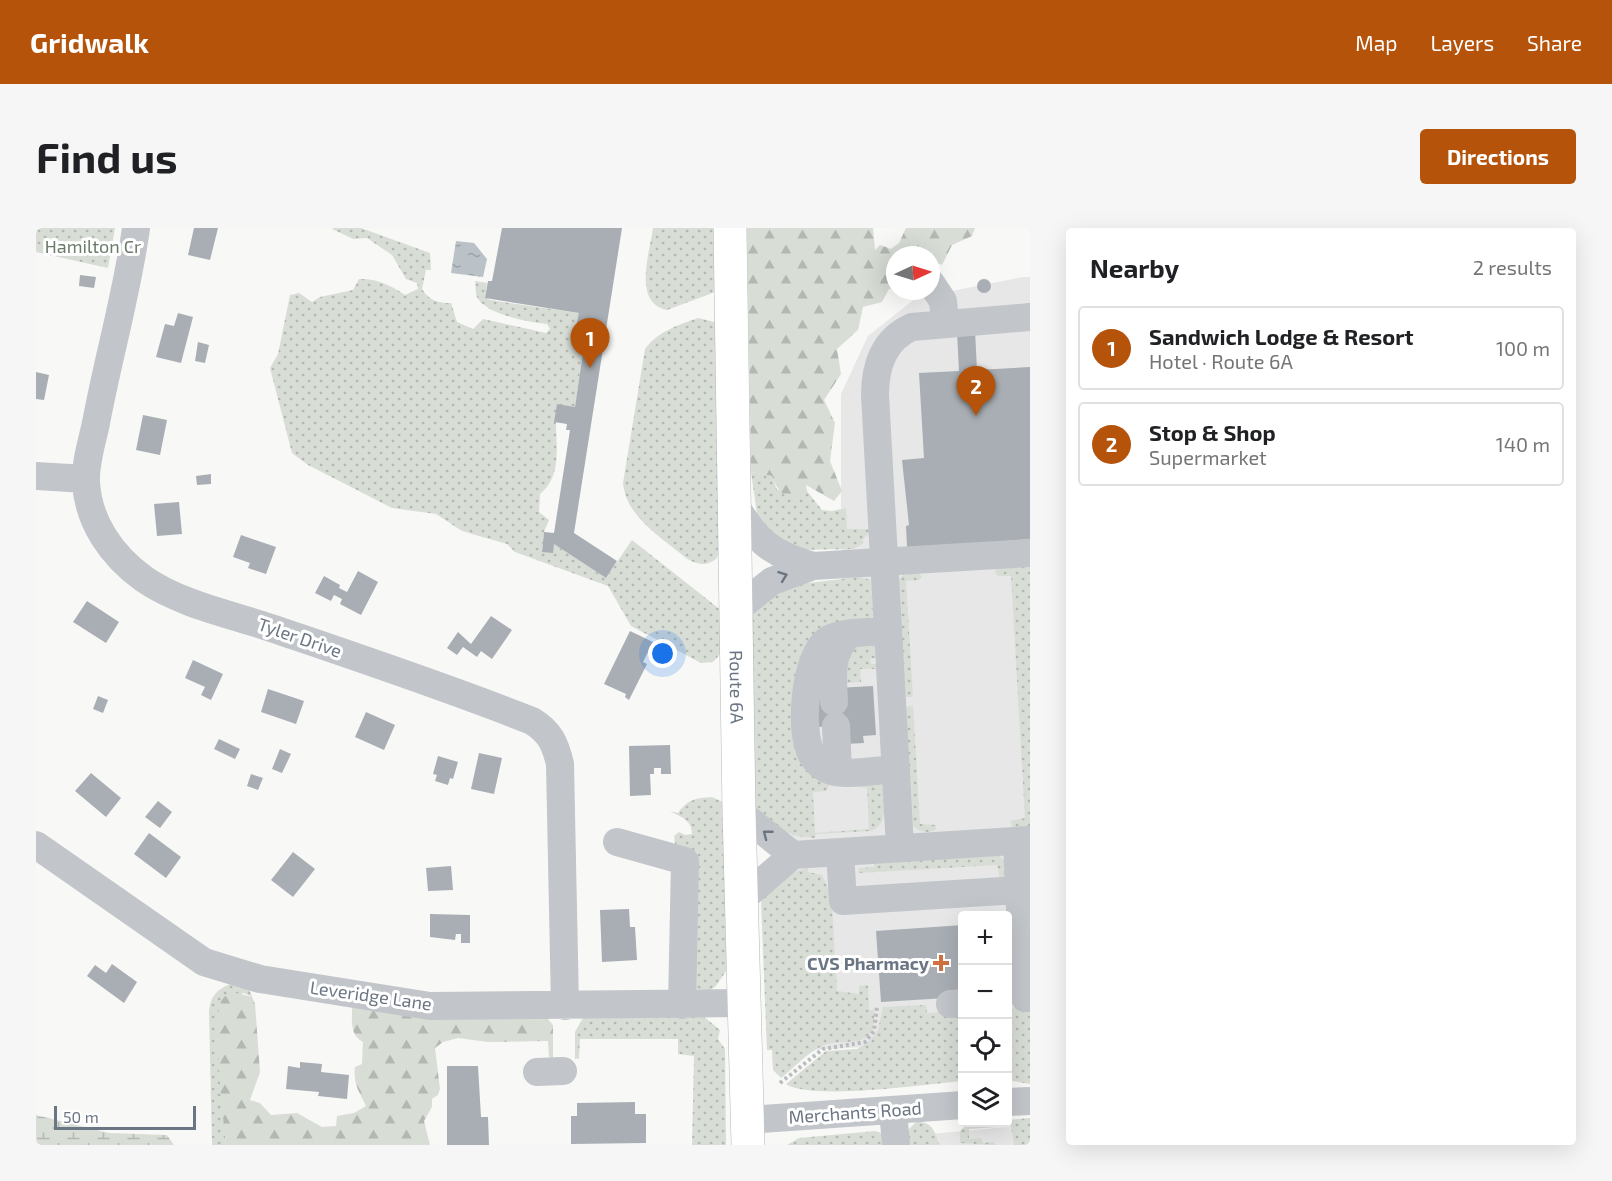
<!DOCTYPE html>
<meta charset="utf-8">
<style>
body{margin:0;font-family:"Exo 2",sans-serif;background:#f6f6f6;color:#202124}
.controls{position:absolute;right:18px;bottom:18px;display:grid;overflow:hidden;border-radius:6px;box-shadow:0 6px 24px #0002}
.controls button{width:54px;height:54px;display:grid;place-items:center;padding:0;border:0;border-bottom:2px solid #e0e0e0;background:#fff;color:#202124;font:30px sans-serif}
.compass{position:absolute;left:850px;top:18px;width:54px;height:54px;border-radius:50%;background:#fff;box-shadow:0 6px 24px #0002;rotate:86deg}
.scale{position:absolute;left:18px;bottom:15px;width:142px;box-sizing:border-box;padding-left:6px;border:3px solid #6b7684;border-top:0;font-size:16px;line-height:21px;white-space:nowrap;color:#6b7684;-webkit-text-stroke:4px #fff;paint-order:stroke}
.you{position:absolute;left:627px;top:426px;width:21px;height:21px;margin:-15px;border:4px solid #fff;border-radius:50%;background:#1a73e8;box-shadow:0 0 0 9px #1a73e833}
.badge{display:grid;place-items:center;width:39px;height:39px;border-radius:50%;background:#b45309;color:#fff;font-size:20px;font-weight:700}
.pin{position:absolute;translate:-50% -50px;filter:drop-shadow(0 2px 3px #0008)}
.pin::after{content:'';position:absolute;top:32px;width:21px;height:18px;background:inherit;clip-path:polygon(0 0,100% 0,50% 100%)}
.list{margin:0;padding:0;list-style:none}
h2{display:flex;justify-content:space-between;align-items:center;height:78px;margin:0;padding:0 24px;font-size:26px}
h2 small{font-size:20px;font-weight:400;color:#757577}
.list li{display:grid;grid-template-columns:39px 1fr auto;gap:18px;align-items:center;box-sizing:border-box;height:84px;margin:0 12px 12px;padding:0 12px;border:2px solid #e0e0e0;border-radius:6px}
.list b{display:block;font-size:22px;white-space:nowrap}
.list p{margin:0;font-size:20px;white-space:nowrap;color:#757577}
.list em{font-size:20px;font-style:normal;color:#757577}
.icon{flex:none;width:33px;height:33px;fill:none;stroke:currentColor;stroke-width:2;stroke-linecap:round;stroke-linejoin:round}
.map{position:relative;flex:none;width:994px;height:917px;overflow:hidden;border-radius:6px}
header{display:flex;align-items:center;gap:36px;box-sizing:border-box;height:84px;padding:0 30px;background:#b45309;color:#fff}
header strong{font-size:28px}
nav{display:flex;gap:33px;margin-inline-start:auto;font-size:21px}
.intro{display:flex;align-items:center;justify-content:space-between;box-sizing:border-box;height:144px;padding:0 36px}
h1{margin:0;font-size:42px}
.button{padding:15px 27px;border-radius:6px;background:#b45309;color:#fff;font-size:21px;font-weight:700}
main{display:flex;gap:36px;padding:0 36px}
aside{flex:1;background:#fff;border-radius:6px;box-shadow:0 6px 24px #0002}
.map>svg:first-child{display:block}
</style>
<header>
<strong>Gridwalk</strong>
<nav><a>Map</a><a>Layers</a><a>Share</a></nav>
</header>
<div class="intro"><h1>Find us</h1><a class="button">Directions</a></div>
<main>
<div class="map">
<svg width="994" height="917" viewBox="0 0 994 917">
<defs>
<pattern id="green-dots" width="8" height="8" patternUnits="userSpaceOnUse" patternTransform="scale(1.5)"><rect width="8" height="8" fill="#d8ddd6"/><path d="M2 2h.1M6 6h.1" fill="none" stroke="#b3b8b3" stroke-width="1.8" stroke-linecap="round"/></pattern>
<pattern id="forest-firs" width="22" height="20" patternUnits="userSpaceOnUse" patternTransform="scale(1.5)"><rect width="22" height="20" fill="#d8ddd6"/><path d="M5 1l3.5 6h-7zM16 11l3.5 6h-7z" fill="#b3b8b3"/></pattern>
<pattern id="wetland-marsh" width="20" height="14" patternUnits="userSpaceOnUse" patternTransform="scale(1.5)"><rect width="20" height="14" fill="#d8ddd6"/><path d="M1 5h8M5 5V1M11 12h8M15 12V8" fill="none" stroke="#b3b8b3"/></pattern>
<pattern id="water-ripples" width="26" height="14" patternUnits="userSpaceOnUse" patternTransform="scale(1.5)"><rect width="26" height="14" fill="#bac2c7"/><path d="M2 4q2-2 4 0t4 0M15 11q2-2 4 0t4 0" fill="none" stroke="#9ba2a7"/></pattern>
</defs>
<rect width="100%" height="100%" fill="#f8f8f6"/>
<path fill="#e6e7e6" d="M987,49H994V808L972,810V688H927L926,813L763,823L749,455L808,383L805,308V166L832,108L880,70Z
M994,897V917H775Z"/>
<path fill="url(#green-dots)" d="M0,0H79L72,40L0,24Z
M298,0H325L394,25L395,42H390L386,61C393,73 403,75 415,75L421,94L437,101L447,91L510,105L514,101L511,96C493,94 453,87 442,71C439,67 440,59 439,53L451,55L449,69L454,72L543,85L539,103L550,104L539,179L521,177C516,206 531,244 504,266L503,284L513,292L508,304L506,323L518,316L570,350L596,312L686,383V424L677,434L665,435L595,398L572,358L479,324L471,316L426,303L400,286L356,280L272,237L256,225L234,140L242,126L254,67L263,65L276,74L284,69L317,62L323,51C339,50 357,58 369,67L382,61L381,55L370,51L356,27L331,10L317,11L296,1Z
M617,0H684L679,64L631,82C596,75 614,24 617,0Z
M662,90L679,94L683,323L681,330C671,339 661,337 650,330C625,309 590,289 587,255L609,121C621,104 644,96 662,90Z
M715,244L736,248L741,262L771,263L786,282L796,283L810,280L811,301H833V305L826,312L828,315L817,321L759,322L747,318L721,286Z
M994,338V599L977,600L974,593L989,590L975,348H962L959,345L960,340Z
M869,345H883L886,349L883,352L870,353L877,469H868L862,352Z
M823,349L835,352L837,388L767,445L793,558L790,563L777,564L779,605L833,601L831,560L815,558L846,552C847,569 855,596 835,603L780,606L779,610C745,608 737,599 715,575L716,386L727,371L763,356Z
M813,417L839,418V430L834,431L835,436H840V441H824L825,454L807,455Z
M877,478L884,596L900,597V601C892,607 882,603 876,597L868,479Z
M676,569L687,574L692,734L690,743L680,758L674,762L660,761L638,608L643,604L649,607L656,606C656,592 645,589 634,583L642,585C652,571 660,570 676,569Z
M961,626L968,632L969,650L964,652L961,637L822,645L823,640L838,639V635Z
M772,640V644L786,647L792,660H795L801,763L823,766V758L832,757L833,782H838C841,826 808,808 786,818C771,825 758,840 745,850L737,842L736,822H731L725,674C730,657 756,643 772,640Z
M194,756L213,760L216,769L208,765L184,775L183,803L190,917H176L173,783C175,768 180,762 194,756Z
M890,777L891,785L926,782V853C892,856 775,873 750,856L790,823L821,821L833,814L842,802L847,779Z
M994,778V856L972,852V780Z
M667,788L684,802L682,811L689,821L690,917H656L658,828L642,826V811H544L543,830L539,831V804L547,790Z
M994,890V917H978L975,898L933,901V911L945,910L947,915L958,914L959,917L924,915V903L931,896L972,894V892Z
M880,894C896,893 899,903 903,917H870L872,902Z
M839,903L845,905L846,917H751L763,910Z"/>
<path fill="url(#forest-firs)" d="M711,0H837L839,22L844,17L855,21L863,15L870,0H939L936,8L916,17L906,37L895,32V27H886L874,21L870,27H859V60L853,61L846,74L827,79L822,102L801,121L805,146L788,172L799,195L794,233L806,263L798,273L770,257L771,263C751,276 743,266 736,248L715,244Z
M197,764L216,769L219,776L224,844L214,872L224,875L235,887L261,885L286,899L300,898L301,888L318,885L330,878C323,863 317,856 319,839L326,836L327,814C314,807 316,794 316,780L320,777L511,790L517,797V831L513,829L512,813L452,814L422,810L407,814L399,820L404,861L402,867L396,871V879L388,893L394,917H190C187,888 177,800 184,776C186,770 191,766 197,764Z"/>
<path fill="url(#wetland-marsh)" d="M0,887L73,905L131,907L138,917H0Z"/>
<path fill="url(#water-ripples)" d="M420,13L438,15L451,31L447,49L415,45Z"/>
<path fill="#a8aeb4" d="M158,0H182L174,32L152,27Z
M466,0H586L538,305L581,333L570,350L518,316L517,325L506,324L508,304L518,305L534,202H530L531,196L518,194L521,176L539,179L550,104L539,103L543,85L449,70L452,53H456Z
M44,47L60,49L58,60L43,58Z
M941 58a7 7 0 1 1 14 0a7 7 0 1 1-14 0Z
M142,85L157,89L145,135L120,129L129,96L138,98Z
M939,103L941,142L994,139V311L874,321L871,318L870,298L873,297L866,232L888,230L883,145L923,143L921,104Z
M162,114L173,117L169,135L159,133Z
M0,144L13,147L8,172L0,171Z
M107,187L131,192L124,227L100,222Z
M175,246V256L161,257L160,248Z
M143,274L146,306L121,308L118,276Z
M205,307L240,319L230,346L212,340L214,335L197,329Z
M322,343L342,354L325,387L304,376L306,371L298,367L295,373L279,365L288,348L304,357L303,360L311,364Z
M51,373L83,394L70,415L37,394Z
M455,388L476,402L456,431L445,423L441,429L427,419L421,427L411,420L422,404L435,416Z
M594,403L617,414L607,434L611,436L593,472L589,469L590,466L568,456Z
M157,432L187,446L175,472L165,467L169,459L149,450Z
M837,458L840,507L827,508L828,515L809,516L803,498L779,499L778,475L801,460Z
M232,461L268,473L260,496L225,484Z
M62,468L72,472L67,485L57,481Z
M330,484L359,497L348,522L319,509Z
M183,511L204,521L199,531L178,521Z
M634,517L635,546H625V540H618V546H614L615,567L594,568L593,518Z
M244,521L255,526L246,545L236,541Z
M443,525L466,530L458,566L435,561Z
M402,528L422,534L417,551L414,550L412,557L399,553L401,547L397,546Z
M55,545L85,570L70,589L39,563Z
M215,546L227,550L222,562L211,558Z
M122,573L136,584L124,600L109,589Z
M113,605L145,629L130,650L98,626Z
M257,624L279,641L257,669L235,652Z
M415,638L417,662L392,663L390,640Z
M593,681L594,699H599L601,732L566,734L564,682Z
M394,686L434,687V715H425V706H420L419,712L394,709Z
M927,697V769L845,774L840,703Z
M76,736L101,754L88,775L51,748L59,737L70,745Z
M264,834L286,836L285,844L313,847L311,871L282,868L283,864L250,861L252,838L264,840Z
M411,838H442L445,889H452L453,917H411Z
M599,874V886H610V915L535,916V888H541V875Z"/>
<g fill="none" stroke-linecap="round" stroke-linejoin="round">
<g stroke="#b4b7bb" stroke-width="34">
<g id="major">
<path id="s1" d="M694,0L703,584L712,917"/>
</g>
</g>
<path stroke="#babcbf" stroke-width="4" stroke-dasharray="3 3" stroke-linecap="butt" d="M744,855L787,821L829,814L838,803L841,778"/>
<path stroke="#c2c5c9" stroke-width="28" d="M100,0C91,66 72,130 60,195C56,214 49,235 50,254C52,294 76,328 108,351C144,376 194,386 235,400C323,430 410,459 496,493C514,504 519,515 524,536L529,778
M895,55L907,73L909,95
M0,248L50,251
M698,275C720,313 735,326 777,338L736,353L700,382
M777,338L994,325
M852,403C837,404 800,403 789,414C769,434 763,500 775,525C778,533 787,540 795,543C809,548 843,542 860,541
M798,474C797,450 793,425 812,408
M800,498L802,544
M703,584L757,627L706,671
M981,613L983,662
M581,614L649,633L646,777
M0,617L168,734L224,751L394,778L709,775
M864,620L839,167C839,138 848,111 876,99L994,89
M804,624L807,673L983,662L989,770H994
M757,627L994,612
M914,776L927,775
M501,844L527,843
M972,874L994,873
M857,882L860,917
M711,892L927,877"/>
<use href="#major" stroke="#fff" stroke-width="33"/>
</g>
<defs><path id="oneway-chevron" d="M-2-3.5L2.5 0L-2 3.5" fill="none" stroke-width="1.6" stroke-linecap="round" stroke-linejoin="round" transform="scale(1.5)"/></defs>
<g stroke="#6b7684">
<use href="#oneway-chevron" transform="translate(747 348) rotate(-21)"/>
<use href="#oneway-chevron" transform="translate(731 606) rotate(-142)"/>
</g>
<path fill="#d0713f" stroke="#fff" stroke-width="2" d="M902 726h6v6h6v6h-6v6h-6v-6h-6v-6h6z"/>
<g text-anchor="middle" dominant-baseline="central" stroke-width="6" stroke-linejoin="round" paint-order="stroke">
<g font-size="18" fill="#6a7b69" stroke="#fff">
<text x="57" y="18">Hamilton Cr</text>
</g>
<g font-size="18" fill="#6b7684" stroke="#fff">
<text transform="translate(264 409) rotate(19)">Tyler Drive</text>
<text stroke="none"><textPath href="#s1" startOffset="459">Route 6A</textPath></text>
<text transform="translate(335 767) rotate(8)">Leveridge Lane</text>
<text transform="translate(819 884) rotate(-4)">Merchants Road</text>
</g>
<g font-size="18" font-weight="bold" fill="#6b7684" stroke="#fff" text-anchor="end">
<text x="893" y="735">CVS Pharmacy</text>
</g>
</g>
</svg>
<div class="controls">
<button>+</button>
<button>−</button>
<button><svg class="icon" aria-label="locate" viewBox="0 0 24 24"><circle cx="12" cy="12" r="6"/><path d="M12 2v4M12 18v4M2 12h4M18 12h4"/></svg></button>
<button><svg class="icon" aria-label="layers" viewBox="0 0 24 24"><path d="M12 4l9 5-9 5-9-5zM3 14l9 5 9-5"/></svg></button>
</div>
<svg class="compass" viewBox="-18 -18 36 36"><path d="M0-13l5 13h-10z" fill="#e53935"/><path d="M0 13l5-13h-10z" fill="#757577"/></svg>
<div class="scale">50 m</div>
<div class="you"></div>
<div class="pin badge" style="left:554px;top:140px">1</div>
<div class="pin badge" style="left:940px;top:188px">2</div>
</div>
<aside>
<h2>Nearby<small>2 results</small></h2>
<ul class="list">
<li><span class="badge">1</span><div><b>Sandwich Lodge &amp; Resort</b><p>Hotel · Route 6A</p></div><em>100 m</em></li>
<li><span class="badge">2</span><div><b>Stop &amp; Shop</b><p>Supermarket</p></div><em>140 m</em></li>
</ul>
</aside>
</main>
